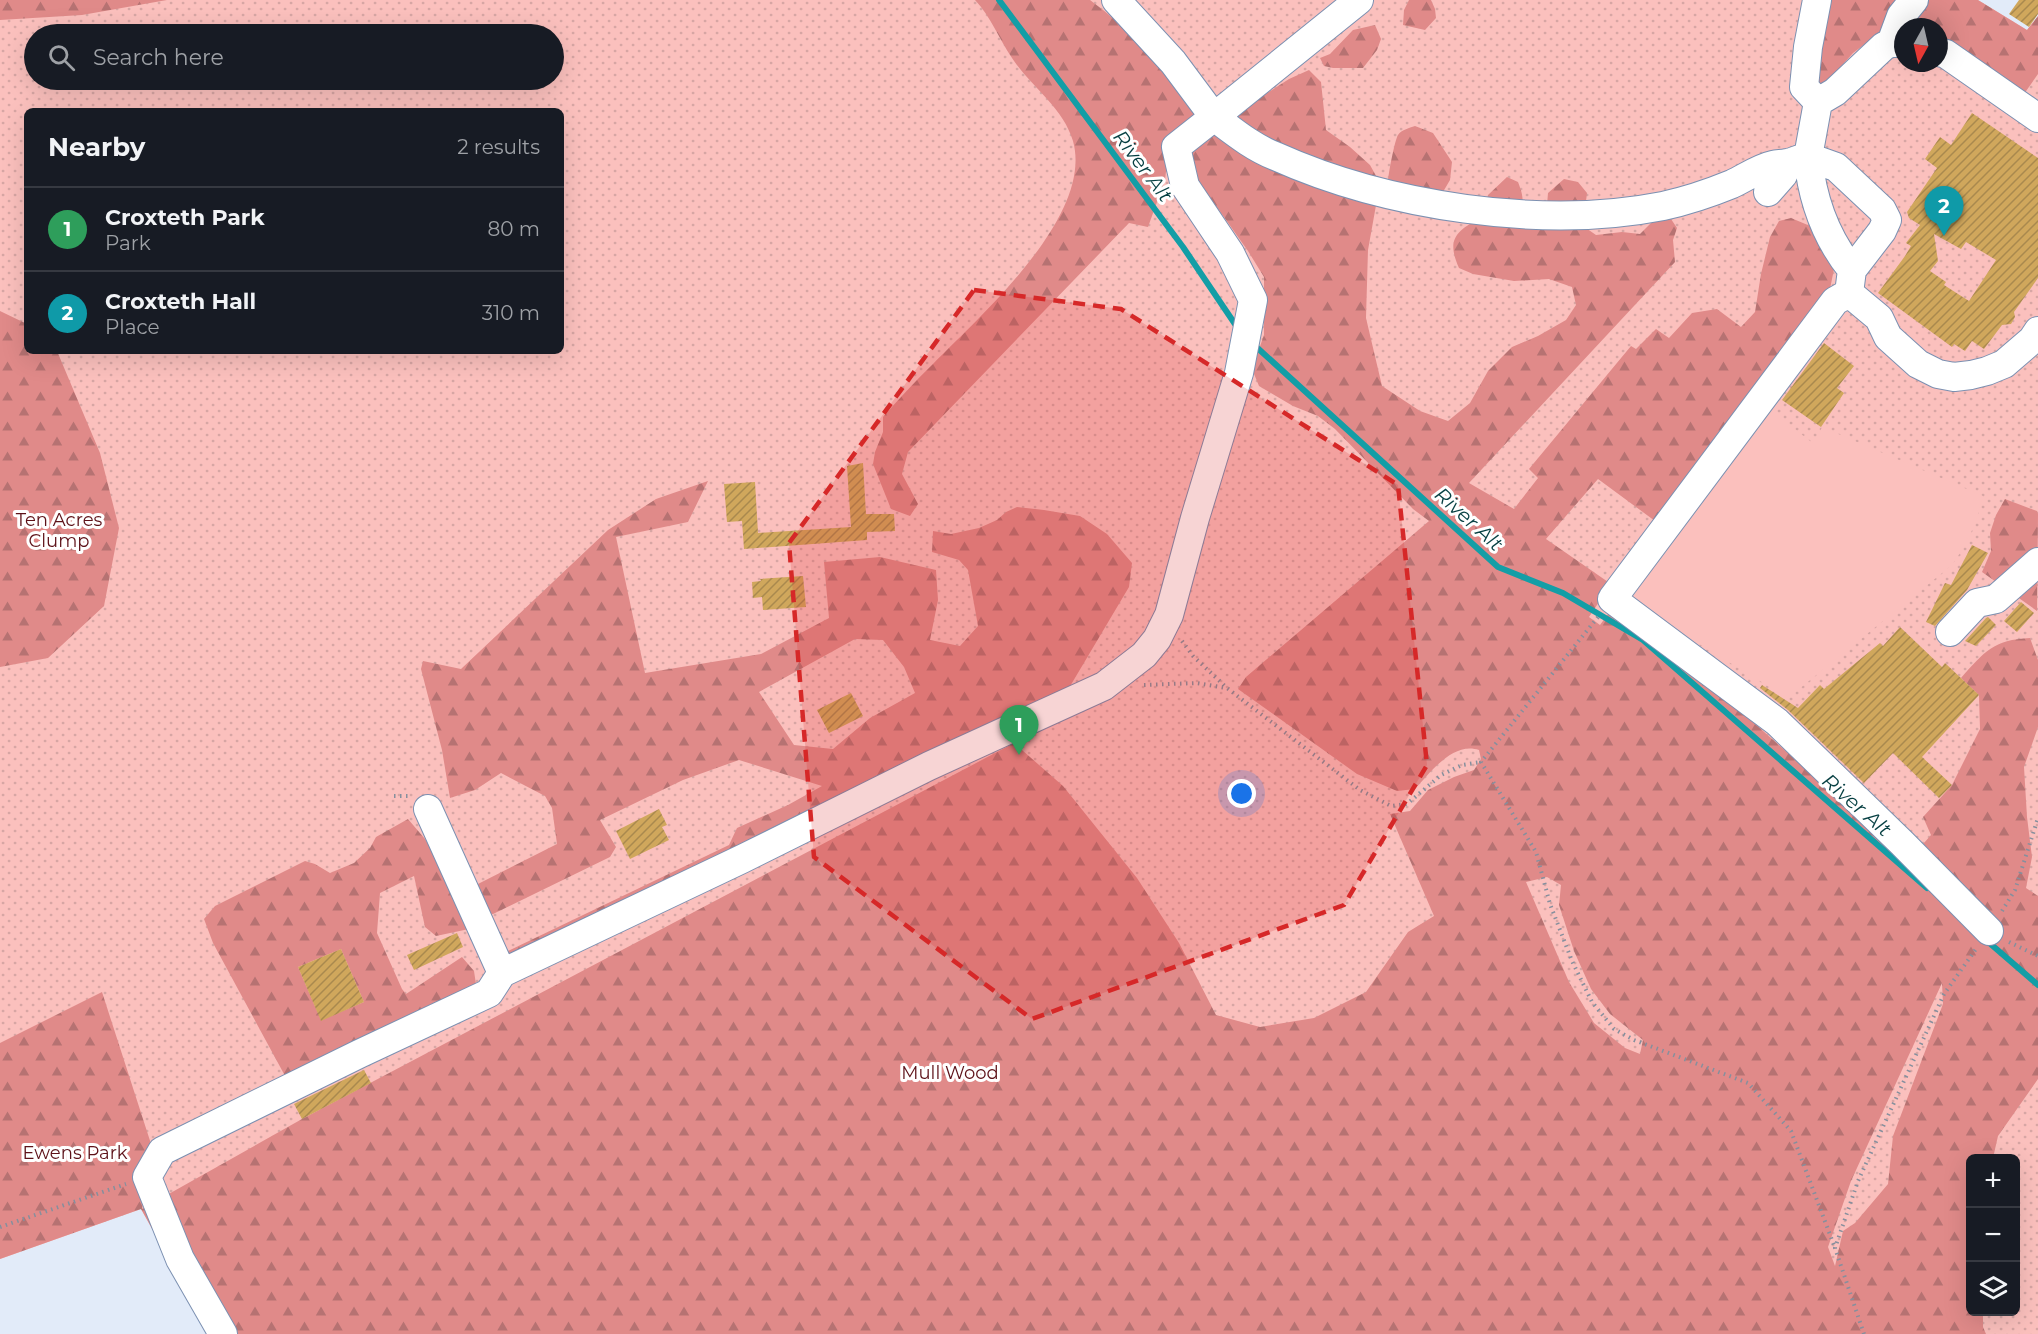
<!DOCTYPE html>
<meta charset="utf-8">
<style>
body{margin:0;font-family:Montserrat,sans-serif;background:#20242c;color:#f1f3f6}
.controls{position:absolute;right:18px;bottom:18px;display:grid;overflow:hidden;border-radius:9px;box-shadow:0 6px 24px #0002}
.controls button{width:54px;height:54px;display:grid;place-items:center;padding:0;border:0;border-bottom:2px solid #363941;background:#171b24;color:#f1f3f6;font:30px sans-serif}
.compass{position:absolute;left:1894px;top:18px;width:54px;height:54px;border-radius:50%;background:#171b24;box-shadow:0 6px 24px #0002;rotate:188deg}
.you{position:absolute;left:1242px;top:794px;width:21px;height:21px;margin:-15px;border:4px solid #fff;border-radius:50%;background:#1a73e8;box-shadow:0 0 0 9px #1a73e833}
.badge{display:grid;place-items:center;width:39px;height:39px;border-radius:50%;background:#ea580c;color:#fff;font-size:20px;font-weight:700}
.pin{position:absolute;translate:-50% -50px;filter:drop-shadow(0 2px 3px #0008)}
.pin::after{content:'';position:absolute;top:32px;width:21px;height:18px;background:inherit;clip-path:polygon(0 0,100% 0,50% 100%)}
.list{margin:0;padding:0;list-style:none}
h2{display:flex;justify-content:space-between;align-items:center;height:78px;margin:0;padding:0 24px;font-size:26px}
h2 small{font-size:20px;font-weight:400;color:#9ea1a6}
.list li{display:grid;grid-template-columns:39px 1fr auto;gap:18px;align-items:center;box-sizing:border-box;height:84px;padding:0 24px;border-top:2px solid #363941}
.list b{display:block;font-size:22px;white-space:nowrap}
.list p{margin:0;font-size:20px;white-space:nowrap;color:#9ea1a6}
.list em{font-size:20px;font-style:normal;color:#9ea1a6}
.icon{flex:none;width:33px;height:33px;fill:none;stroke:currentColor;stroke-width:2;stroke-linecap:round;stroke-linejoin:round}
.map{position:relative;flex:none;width:2038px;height:1334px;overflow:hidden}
.search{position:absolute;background:#171b24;box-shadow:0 6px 24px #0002;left:24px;top:24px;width:540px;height:66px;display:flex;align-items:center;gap:15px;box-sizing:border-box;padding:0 21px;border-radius:33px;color:#9ea1a6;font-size:22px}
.panel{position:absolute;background:#171b24;box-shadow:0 6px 24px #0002;left:24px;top:108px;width:540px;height:246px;border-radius:9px}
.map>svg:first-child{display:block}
</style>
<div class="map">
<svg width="2038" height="1334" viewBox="0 0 2038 1334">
<defs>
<pattern id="grass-dots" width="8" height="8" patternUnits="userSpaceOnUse" patternTransform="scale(1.5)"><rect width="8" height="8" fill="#fbc0bd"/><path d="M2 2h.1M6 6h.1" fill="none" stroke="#d7a6a4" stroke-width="1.8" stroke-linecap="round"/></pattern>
<pattern id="forest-firs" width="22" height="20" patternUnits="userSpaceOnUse" patternTransform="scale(1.5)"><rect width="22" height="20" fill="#e08a89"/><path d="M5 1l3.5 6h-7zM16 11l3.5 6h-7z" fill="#b67272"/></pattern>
<pattern id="building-hatch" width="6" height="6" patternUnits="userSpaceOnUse" patternTransform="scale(1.5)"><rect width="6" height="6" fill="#d0a75c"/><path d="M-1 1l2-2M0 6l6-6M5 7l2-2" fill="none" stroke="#a9894e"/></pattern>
</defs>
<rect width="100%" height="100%" fill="#e2ebf9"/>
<path fill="url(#grass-dots)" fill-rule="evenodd" d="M0,0H1978L2027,30L2038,16V1334H211L141,1209L0,1259ZM1903,27H1939V63H1903ZM34,34H554V80H34ZM27,111H561V351H27ZM1970,1158H2016V1312H1970Z"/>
<path fill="url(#forest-firs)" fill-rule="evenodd" d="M0,0H167L82,15L0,20Z
M975,0H1090C1130,29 1162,67 1196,102L1264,95L1289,79L1309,70L1321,82L1326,130L1350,147L1370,165L1380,183L1368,250L1366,318L1382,386L1420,411L1448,421L1470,403L1488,371L1512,347L1538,336L1566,320L1576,305L1572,287L1549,279L1514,281L1473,274L1459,268C1446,239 1456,231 1482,217L1488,195L1507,177L1518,182C1525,200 1524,204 1515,221L1525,229L1543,230L1552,221L1547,205L1548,193L1564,179L1578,182L1587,193L1583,226L1596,235L1622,232L1640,234L1656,218L1669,216L1677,228L1673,240L1675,262L1469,483L1514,509L1538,478L1529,469L1631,346L1636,349L1656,329L1669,338L1692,313L1717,309L1741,327L1755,312L1761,274L1770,237L1779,221L1791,218L1815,228L1834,269L1830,289L1655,521L1598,479L1546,539L1611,584L1589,617L1600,625L1611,610L1711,685L1909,860L1931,835L1923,817L1952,785L1980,729L1979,695L1961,678C1985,651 1993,640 2030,638L2038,660V727L2024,767L2027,817L2032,857L2026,888L2038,896V1079L1998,1136L1993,1158H1970V1312H1983V1327L1986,1334H211L141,1209L0,1259V1043L102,992L153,1150L142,1209L302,1119L1014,743L1063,786L1137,878L1179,943L1216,1015L1260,1027L1314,1018L1366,992L1408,932L1434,916L1390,814L1410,811L1428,790L1454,777L1474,770L1481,759L1479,750C1453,741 1430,773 1415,789L1397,791L1357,774L1238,689L1246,677L1429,521L1413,509L1335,429L1318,416L1293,406L1259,386L1252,369L1264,335V277L1248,251L1219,210L1167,163L1165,180L1148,227L1129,223L908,452L902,474L918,504L910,516L891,509L873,464L875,452L883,432V417C899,399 915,381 933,364C980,316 1094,216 1073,141C1063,107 1031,87 1012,58C999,39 991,17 975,0ZM1547,877L1561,885L1559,905L1574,951L1591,989L1610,1014L1643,1040L1640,1054L1625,1048L1594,1023L1569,982L1526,882ZM1942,983L1943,1004L1893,1136L1888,1184L1855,1223L1843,1231L1835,1266L1828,1247L1851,1181Z
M1409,0H1431L1435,9L1436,18L1425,30L1403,25L1404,10Z
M1825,0H1978L2027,30L2038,16V74L2024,94L1939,47V27L1885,29L1853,53L1821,89L1813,66Z
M1375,25L1381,39L1377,50L1363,68H1333L1324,66L1320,58L1330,54L1353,30Z
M1415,126L1433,133L1452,162L1450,180L1440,197L1388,182C1388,175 1395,139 1398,135C1401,130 1409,128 1415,126Z
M0,311L27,324V351H57L100,453L119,528L104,606L48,658L0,667Z
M708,481L688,522L616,537L645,673L761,654L829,618L824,562L880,557L936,570L938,600L930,640L960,646L978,626L968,570L959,560L932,552L933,531L951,534L979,528L997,520L1006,512L1017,507L1044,510L1080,516L1107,534L1132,563L1129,587L1069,688L510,967L502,954L729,845L737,828L788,805L822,786L739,760L683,780L600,820L616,847L610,857L493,914L484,913L474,886L557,844L552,808L545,796L501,773L475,790L450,798L442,750L421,669L423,661L461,669L608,530L656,499ZM855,639L883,640L904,667L915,693L870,718L833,749L794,745L759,692Z
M2005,499L2037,511L2038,514L2037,611L1982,572L1991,551L1990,533L1996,515Z
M408,819L425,839L471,920L469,929L436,936L425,927L414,876L380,893L377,933L402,989L406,994L462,957L474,971L477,991L297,1075L284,1074L213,943L204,919L215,906L305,861L315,864L330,873L354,863L370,848L376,837ZM341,949L364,1002L321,1020L298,967Z"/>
<path fill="#fbc0bd" d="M1762,404L1814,444L1822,427L1983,496C1977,522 1968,543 1952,565L1788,698L1625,599Z"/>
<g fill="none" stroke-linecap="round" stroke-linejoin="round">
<path stroke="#139ea6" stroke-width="6" d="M999,0L1183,247L1239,330
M1252,343L1498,567L1563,593L1643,640L1927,888
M1986,940L2038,985"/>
</g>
<path fill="url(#building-hatch)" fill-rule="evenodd" d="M2019,0H2038V14L2029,27L2009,14Z
M1972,113L2038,158V278L2014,312L2015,317L2011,324L2002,325L1984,349L1972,341L1965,351L1954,344L1952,347L1878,293L1905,256L1911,246L1906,243L1920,225L1909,218L1907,212L1937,168L1925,159L1940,137L1951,145ZM1934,234L1961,249L1966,242L1996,260L1969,301L1944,285L1946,282L1930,271L1938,261Z
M1824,343L1854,366L1837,388L1844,393L1821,427L1782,400Z
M863,463L866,514H894L895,531L867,532V540L744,549L742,521L727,522L724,484L755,482L758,533L851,527L847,466Z
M1972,545L1988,553L1967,590L1935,626L1926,622L1945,583L1951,585Z
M803,576L806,607L763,610L762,597L753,598L752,582L761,581L760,579Z
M2021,602L2034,613L2017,632L2004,621Z
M1988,617L1996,625L1976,646L1965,641L1986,618Z
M1900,627L1942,667L1945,663L1979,695L1922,757L1952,785L1939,798L1893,753L1864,783L1788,710L1760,688L1762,685L1798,708L1820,685L1824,689L1880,643L1883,646Z
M851,693L863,716L829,733L817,710Z
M659,809L667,825L662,827L669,840L630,859L616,831Z
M457,933L463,947L414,970L407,955Z
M341,949L364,1002L321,1021L298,967Z
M364,1070L371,1083L302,1119L294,1104Z"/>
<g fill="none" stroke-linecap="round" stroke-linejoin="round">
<g stroke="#7c90b1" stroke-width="30">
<path id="minor" d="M1116,0L1173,62L1214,117L1359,0
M1817,0L1808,47L1804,87L1818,102
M1891,43L1901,16L1914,0
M1939,52L1946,54L2038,118
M1768,192L1783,175L1788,163
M1849,293L1852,270L1882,231L1887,220L1882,210L1836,167L1808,157C1812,199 1826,238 1852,270
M1950,632L1977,603L1996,599L2038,562
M428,809L502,973
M1989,931L1902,843L1777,722L1612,599L1835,301L1849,293L1879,318L1888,337L1918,364L1938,374L1954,377L1971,375L1987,371L2004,364L2032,340L2038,331
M223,1334L180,1259L147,1177L162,1151L359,1054L489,993L502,973L742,859L929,766L1104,686L1144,655L1157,639L1169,615L1195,518L1239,373L1253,300L1230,253L1185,186L1176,147L1214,117C1233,131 1252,147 1275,156C1386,206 1542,230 1663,206C1686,201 1710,193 1732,184C1745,178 1759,168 1773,165C1778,164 1782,164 1787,163C1794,162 1800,158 1808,157L1818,102L1835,92L1884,46L1891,43H1903"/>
</g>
<path stroke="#868f9d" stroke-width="4" stroke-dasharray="1.5 4.5" stroke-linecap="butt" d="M1598,617L1481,762L1536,852L1550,904L1572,961L1592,1002L1614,1029L1634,1040L1748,1083L1791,1131L1835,1248
M1182,641L1193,656L1227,688L1360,790L1391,806L1407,804L1441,775L1462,765L1481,762
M1144,685L1197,683L1226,688
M394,796H411
M2002,911L2015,890L2038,818
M2009,942L2038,956
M0,1227L126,1184
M1864,1334L1835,1248L1858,1181L1944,994L1976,949"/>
<use href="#minor" stroke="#fff" stroke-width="28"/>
</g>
<path fill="#d62828" fill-opacity="0.2" stroke="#d62828" stroke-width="4.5" stroke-dasharray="12 8" stroke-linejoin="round" d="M974,290L1121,309L1398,485L1427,765L1344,905L1032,1019L814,857L789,543Z"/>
<g text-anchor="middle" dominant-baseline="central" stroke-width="6" stroke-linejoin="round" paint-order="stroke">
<g font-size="18" fill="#5d1118" stroke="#fff">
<text x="59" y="520">Ten Acres<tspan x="59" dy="21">Clump</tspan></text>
<text x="950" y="1073">Mull Wood</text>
<text x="75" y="1153">Ewens Park</text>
</g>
<g font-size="20" font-style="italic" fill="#063f42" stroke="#fff">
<text transform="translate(1143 166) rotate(53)">River Alt</text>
<text transform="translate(1469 519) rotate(42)">River Alt</text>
<text transform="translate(1857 805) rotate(41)">River Alt</text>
</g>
</g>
</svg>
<div class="controls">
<button>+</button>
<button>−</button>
<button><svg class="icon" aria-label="layers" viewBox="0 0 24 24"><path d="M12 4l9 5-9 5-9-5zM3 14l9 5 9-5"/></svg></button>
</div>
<svg class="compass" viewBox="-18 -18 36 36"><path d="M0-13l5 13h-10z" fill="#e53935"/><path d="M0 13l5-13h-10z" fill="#9ea1a6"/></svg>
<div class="you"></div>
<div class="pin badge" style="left:1019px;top:755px;background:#2e9e5b">1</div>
<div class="pin badge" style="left:1944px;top:236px;background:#0f9aa8">2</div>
<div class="search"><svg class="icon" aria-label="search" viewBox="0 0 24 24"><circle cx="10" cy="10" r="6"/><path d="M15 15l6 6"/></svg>Search here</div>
<section class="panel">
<h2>Nearby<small>2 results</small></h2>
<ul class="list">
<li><span class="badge" style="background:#2e9e5b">1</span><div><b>Croxteth Park</b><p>Park</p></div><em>80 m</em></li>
<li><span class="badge" style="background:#0f9aa8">2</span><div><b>Croxteth Hall</b><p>Place</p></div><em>310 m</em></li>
</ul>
</section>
</div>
